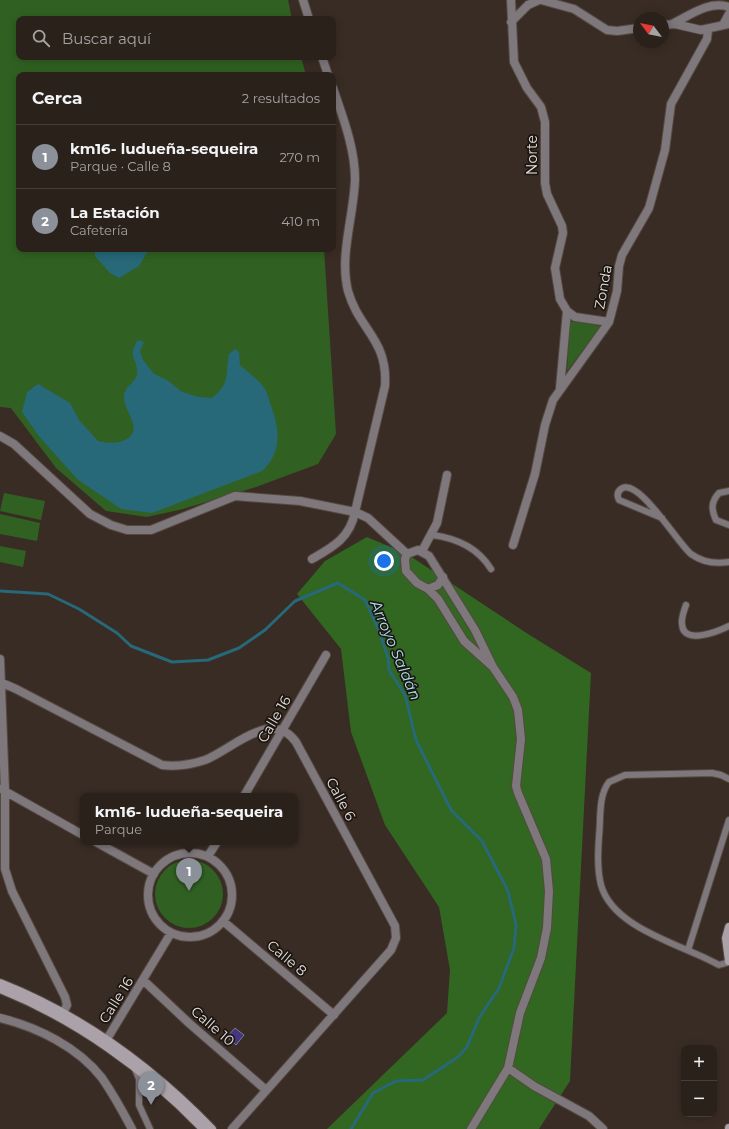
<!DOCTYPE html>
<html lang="es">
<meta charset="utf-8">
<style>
body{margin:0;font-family:Montserrat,sans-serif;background:#372e28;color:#f1f3f6}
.controls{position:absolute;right:12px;bottom:12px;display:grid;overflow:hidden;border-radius:8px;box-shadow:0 2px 10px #0003}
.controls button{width:36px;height:36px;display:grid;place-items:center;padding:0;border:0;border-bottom:1px solid #473e3a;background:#2b211b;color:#f1f3f6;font:20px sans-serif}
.compass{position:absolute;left:633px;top:12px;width:36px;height:36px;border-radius:50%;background:#2b211b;box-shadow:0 2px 10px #0003;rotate:302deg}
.you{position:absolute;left:384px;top:561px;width:14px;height:14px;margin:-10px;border:3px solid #fff;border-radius:50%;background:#1a73e8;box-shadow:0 0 0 6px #1a73e833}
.badge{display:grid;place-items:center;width:26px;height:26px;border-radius:50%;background:#8c9099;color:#fff;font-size:13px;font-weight:700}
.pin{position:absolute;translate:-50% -33px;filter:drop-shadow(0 1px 2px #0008)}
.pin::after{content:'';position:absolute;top:21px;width:14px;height:12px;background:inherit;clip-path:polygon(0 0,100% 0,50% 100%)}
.popup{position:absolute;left:80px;top:793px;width:218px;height:52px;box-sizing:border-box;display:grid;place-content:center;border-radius:8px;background:#2b211b;filter:drop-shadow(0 1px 3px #0005);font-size:13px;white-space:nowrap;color:#a6a3a3}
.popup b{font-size:15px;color:#f1f3f6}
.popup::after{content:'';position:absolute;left:50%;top:100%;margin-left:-8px;border:8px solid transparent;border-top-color:#2b211b}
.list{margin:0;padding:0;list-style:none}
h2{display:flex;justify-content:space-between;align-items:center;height:52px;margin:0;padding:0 16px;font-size:17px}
h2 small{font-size:13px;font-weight:400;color:#a6a3a3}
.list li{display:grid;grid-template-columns:26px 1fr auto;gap:12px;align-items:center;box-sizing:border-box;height:64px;padding:0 16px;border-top:1px solid #473e3a}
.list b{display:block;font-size:15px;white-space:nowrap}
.list p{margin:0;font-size:13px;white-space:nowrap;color:#a6a3a3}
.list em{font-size:13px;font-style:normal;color:#a6a3a3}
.icon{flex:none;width:22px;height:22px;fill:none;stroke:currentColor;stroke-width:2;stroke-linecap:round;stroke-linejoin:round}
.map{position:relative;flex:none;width:729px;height:1129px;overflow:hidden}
.search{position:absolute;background:#2b211b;box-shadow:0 2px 10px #0003;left:16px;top:16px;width:320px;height:44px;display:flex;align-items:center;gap:10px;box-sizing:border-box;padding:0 14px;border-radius:8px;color:#a6a3a3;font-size:15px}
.panel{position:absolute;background:#2b211b;box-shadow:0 2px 10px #0003;left:16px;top:72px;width:320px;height:180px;border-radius:8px}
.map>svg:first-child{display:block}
</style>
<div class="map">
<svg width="729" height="1129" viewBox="0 0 729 1129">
<rect width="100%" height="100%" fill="#392c24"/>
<path fill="#306122" d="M0,0H288L292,19H19V57H301L306,75H19V249H324L336,434L318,464L256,487L183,509L147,517L106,511L56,468L11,408L0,407Z
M570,321L601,326L567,371Z
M4,493L45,501L41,520L0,511Z
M0,514L40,523L37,541L0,534Z
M0,546L26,551L23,567L0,562Z
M155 894a34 34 0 1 1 68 0a34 34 0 1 1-68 0Z"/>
<path fill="#316721" d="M367,537L407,554L528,634L591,673L570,1081L539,1129H327L447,1013L450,970L439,907L385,825L351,732L341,649L297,594L325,561Z"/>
<path fill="#276879" d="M95,249H149L139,266L119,278L110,273L95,256Z
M138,340L144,342L140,351L143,360L154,374L167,380L182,392L199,397L212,398C231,383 225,374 229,354L235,349L239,352L240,365C248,373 259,379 265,389C268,394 269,400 271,406C280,428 282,454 262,471L152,513L121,509L77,479L38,435L22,412L27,392L38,384L70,403L79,420L98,441C107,443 116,444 125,440C145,429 124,413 124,397C124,386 135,384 137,374C139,359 126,358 138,340Z"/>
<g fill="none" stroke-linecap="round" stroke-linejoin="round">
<path stroke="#276879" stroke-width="3" d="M0,591L48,594L79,609L117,633L131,646L172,662L208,660L239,648L265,630L295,601L338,583L365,600L378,628L388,658L389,670L405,695L416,740L451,810L482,841L508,891L516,925L514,948L499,988L479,1018L467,1047L458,1057L423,1080L396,1081L373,1093L351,1129"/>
</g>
<path fill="#43367e" stroke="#7b7a8a" d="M235,1028L244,1035L236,1045L227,1037Z"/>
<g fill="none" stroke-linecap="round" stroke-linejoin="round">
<g stroke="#554941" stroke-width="8">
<path id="service" d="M729,491L719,493C711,502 711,509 716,520L729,525
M662,518L619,500C617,496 617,492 621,489C638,476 678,544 691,554C702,562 716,564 729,562
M432,535C456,538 478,548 491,569
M686,605C684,611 681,618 682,624C683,646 719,631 729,626
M729,779L721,775L712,773L625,775L609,782C598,796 601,819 599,836C598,852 597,869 601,885C613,929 684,945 719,965L729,962
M688,950L729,820
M135,1069L139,1079V1105L150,1129"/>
</g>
<g stroke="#554941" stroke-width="10">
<path id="minor" d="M303,0L309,19
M511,0L514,62L527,88L541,107L545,122V183L547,194L562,226L563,233L555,268L560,299L567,311L575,317L609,322
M541,0L574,9L607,30L617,31L639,28
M511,22L528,5L539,0
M672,24C689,16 709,0 729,7
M663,25L675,24L701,30L729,24
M723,25L729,14
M322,57L328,75
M560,388L567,311
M0,436L14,444L90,514L111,525L127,530H151L235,496L300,501L355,512L385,386C388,339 359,330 348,291C339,255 354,216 355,179C355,148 343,118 333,88
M513,545L535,474L545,425L553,400L609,322L617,291L619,266L622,255L649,208L665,150L671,104L707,39L708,30
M422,551L437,523L447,475
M312,559C333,547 350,538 355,512L368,518L407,554
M428,589L438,585L443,577
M0,659L5,791V869L12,891L65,997L67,1005L63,1013
M0,682L16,689L162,765C177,767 190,765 205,760C233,749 271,708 296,742L395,926L396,938L391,950L232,1129
M1,789L83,835
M244,796L326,655
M96,842L154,874
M148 895a42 42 0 1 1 84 0a42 42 0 1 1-84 0Z
M208,856L217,842
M223,921L334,1015
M143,980L190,1024L266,1090
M107,1039L171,933
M508,1068L534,1086L589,1116L603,1129
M471,1129L508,1068L520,1013L541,958L547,928L549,891L546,859L518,793L516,786L521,739L518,710L513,697L493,667L475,630L429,556L418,550L407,554L405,559L406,571L417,583L428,589L438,599L464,641L493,667"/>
</g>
<g stroke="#554941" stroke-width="10">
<path id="tertiary" d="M0,1018C37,1027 78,1047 102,1078C113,1094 123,1112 132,1129"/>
</g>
<g stroke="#554941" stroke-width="10">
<path id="secondary" d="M729,927L726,938L729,961
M0,983C81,1015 152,1067 212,1129
M0,989C75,1019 147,1070 203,1129
M729,1129V1128"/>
</g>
<use href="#service" stroke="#7e787d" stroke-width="6"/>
<use href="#minor" stroke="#7e787d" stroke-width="8"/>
<use href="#tertiary" stroke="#7e787d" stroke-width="8"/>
<use href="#secondary" stroke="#aba1a9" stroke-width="8"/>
</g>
<g text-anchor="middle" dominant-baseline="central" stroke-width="3.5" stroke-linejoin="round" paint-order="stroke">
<g font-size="14" fill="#e9e0db" stroke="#1c1612">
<text transform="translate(532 155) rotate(-90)">Norte</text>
<text transform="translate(603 287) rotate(-80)">Zonda</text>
<text transform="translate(274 719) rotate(-60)">Calle 16</text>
<text transform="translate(341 799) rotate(62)">Calle 6</text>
<text transform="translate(287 958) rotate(40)">Calle 8</text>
<text transform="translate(116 1000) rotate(-58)">Calle 16</text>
<text transform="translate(213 1026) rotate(41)">Calle 10</text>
</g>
<g font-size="15" font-style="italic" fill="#aee4f3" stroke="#1c1612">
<text transform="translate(396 650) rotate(67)">Arroyo Saldán</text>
</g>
</g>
</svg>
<div class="controls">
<button>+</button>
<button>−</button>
</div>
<svg class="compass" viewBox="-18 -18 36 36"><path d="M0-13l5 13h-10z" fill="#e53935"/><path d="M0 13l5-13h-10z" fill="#a6a3a3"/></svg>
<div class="you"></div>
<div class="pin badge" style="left:189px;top:891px">1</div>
<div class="popup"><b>km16- ludueña-sequeira</b>Parque</div>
<div class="pin badge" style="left:151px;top:1105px">2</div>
<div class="search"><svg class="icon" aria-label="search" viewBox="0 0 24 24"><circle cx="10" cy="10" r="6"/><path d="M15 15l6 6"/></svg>Buscar aquí</div>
<section class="panel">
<h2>Cerca<small>2 resultados</small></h2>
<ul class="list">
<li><span class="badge">1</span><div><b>km16- ludueña-sequeira</b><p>Parque · Calle 8</p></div><em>270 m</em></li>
<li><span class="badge">2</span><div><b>La Estación</b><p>Cafetería</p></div><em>410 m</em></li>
</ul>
</section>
</div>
